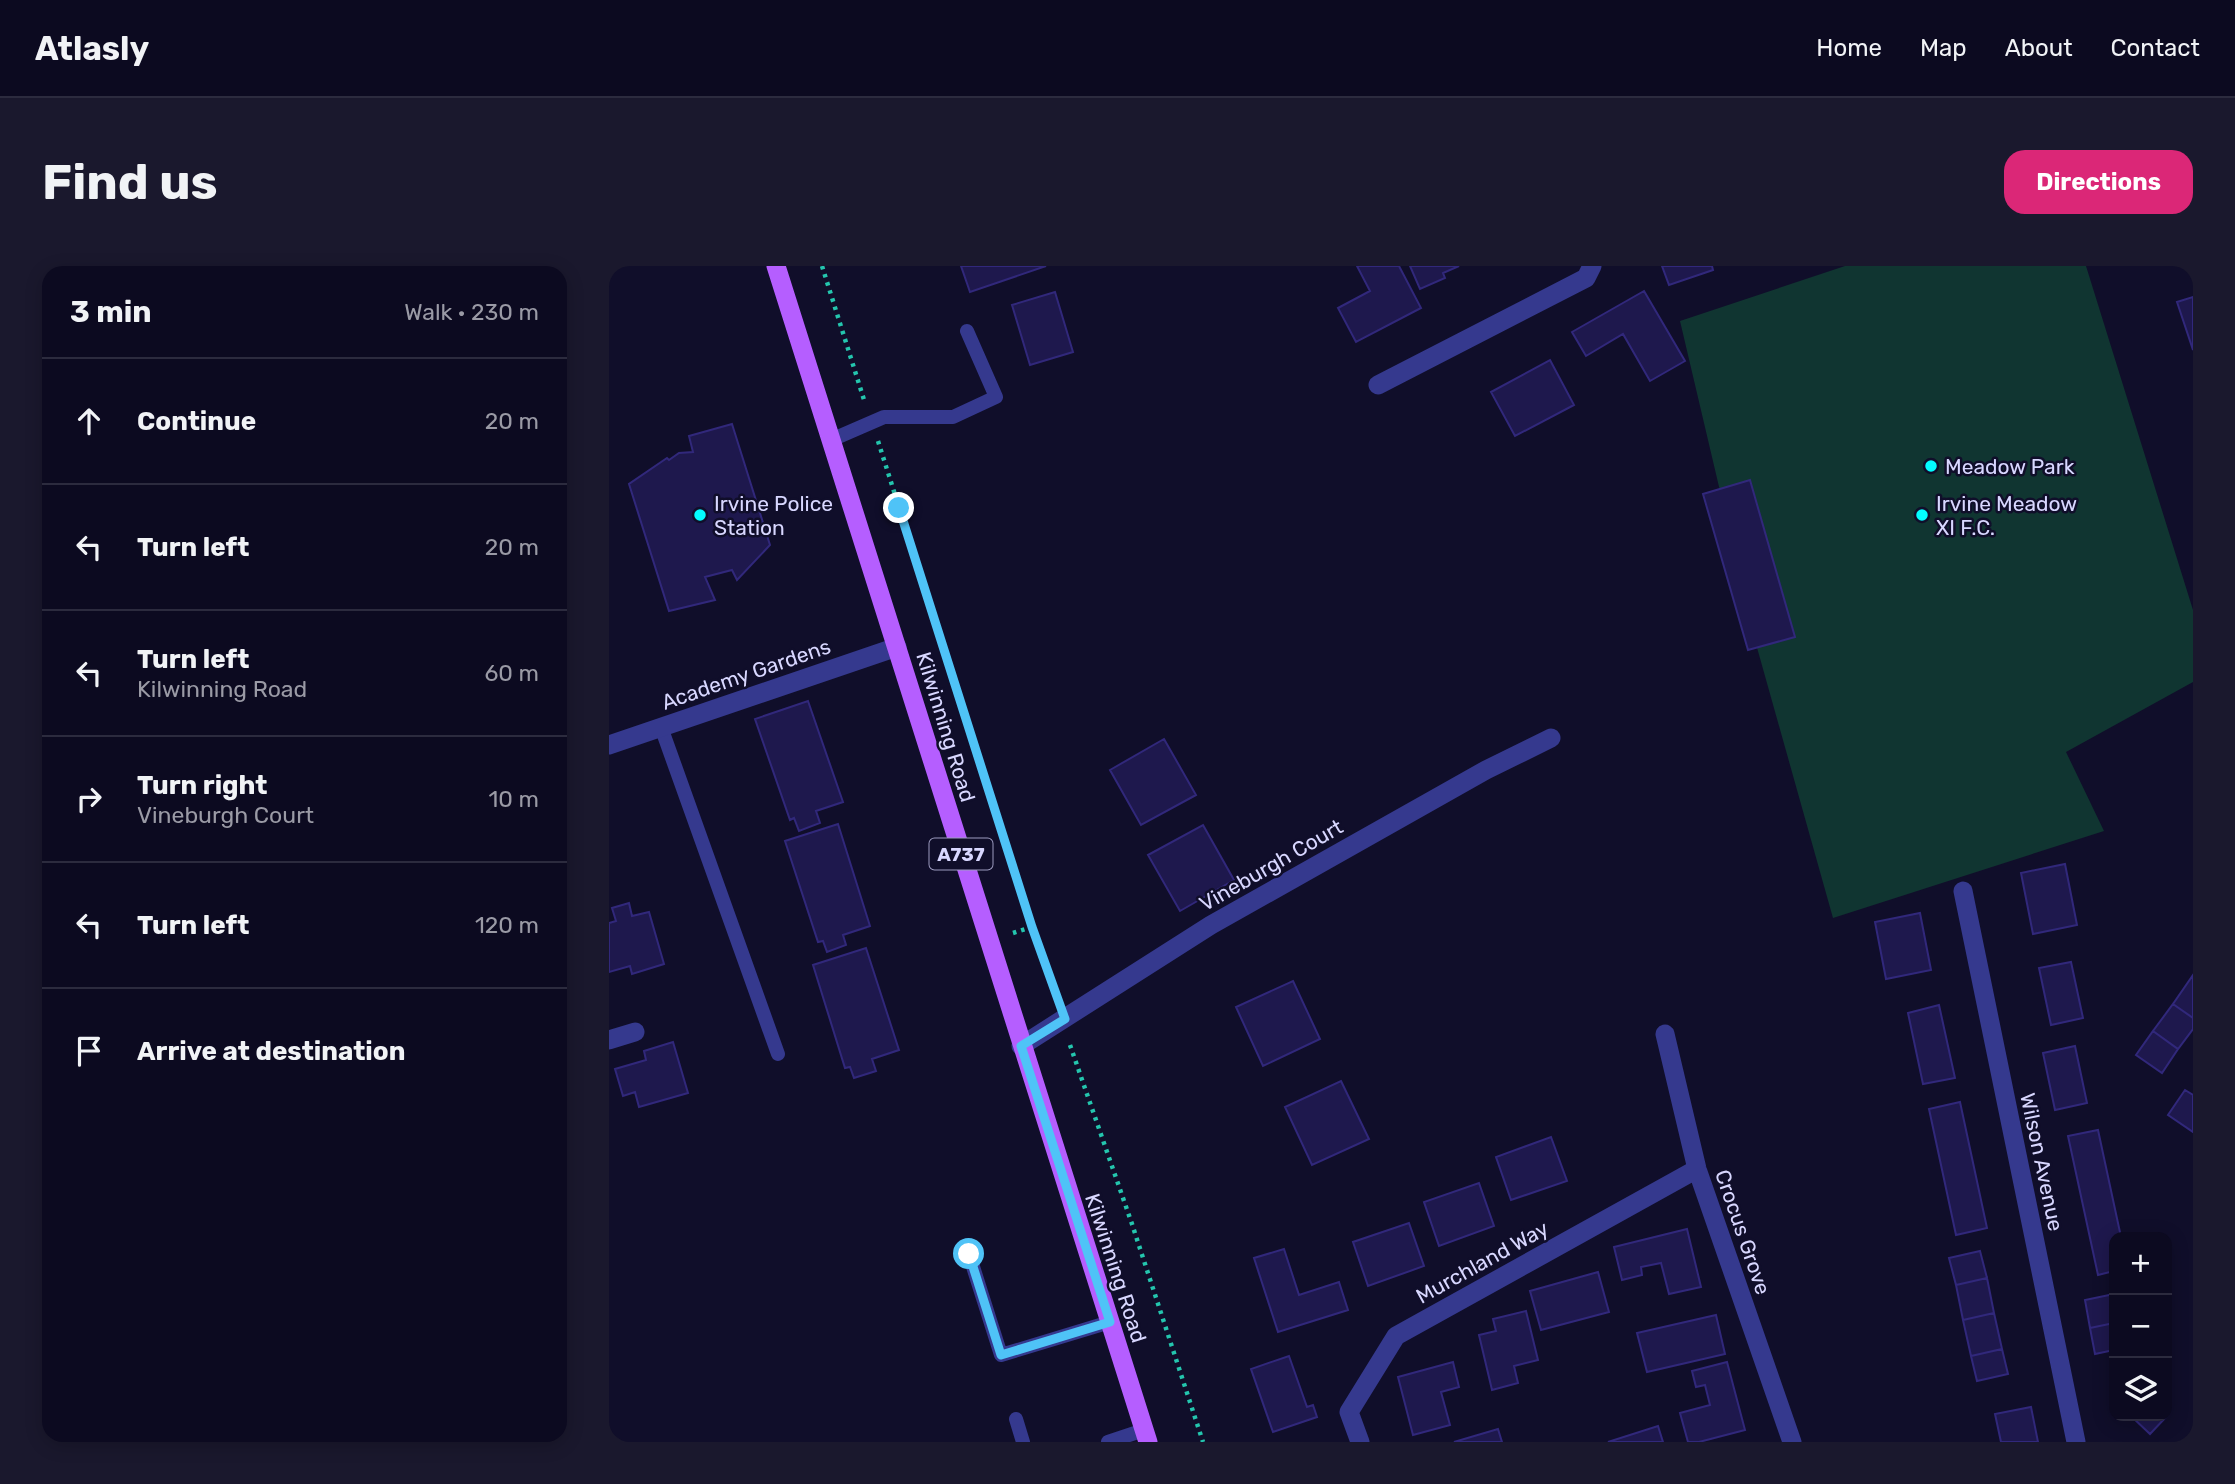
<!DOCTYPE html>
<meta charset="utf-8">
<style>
body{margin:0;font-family:Rubik,sans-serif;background:#1a182d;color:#f1f3f6}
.controls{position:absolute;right:21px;bottom:21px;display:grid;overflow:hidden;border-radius:14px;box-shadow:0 4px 18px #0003}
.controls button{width:63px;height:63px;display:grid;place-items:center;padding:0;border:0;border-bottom:2px solid #2c2b3e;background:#0c0a20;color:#f1f3f6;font:35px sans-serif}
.stop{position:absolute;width:21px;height:21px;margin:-16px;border:5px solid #4fc3f7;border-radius:50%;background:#fff}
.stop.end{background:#4fc3f7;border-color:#fff;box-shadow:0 2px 7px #0008}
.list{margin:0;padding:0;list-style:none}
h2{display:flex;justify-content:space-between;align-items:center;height:91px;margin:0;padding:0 28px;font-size:30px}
h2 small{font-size:23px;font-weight:400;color:#9a9aa5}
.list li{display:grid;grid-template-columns:46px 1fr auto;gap:21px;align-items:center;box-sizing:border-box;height:126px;padding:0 28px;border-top:2px solid #2c2b3e}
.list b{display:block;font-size:26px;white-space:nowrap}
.list p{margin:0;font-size:23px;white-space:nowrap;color:#9a9aa5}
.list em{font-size:23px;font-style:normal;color:#9a9aa5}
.icon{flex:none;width:38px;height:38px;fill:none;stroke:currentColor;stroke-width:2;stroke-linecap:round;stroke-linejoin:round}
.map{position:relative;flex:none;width:1584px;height:1176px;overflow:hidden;border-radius:21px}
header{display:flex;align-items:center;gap:42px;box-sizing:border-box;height:98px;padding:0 35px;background:#0c0a20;border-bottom:2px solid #2c2b3e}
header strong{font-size:33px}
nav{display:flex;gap:38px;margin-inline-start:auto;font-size:24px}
.intro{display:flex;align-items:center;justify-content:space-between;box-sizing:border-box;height:168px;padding:0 42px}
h1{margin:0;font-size:49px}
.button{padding:18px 32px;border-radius:21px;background:#db2777;color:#fff;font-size:24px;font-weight:700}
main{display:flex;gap:42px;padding:0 42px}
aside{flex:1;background:#0c0a20;border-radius:21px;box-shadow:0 4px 18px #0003}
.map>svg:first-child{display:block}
</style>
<header>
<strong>Atlasly</strong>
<nav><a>Home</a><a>Map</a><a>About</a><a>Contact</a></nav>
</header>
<div class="intro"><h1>Find us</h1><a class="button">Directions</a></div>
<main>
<aside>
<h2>3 min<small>Walk · 230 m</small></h2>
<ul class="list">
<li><svg class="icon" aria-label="ahead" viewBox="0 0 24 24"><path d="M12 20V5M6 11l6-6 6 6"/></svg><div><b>Continue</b></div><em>20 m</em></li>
<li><svg class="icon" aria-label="left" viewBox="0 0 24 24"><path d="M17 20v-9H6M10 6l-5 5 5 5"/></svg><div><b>Turn left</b></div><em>20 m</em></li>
<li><svg class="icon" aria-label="left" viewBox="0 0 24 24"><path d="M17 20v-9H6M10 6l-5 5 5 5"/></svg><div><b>Turn left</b><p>Kilwinning Road</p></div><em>60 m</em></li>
<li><svg class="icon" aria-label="right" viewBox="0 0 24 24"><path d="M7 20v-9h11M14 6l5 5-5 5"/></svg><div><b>Turn right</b><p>Vineburgh Court</p></div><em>10 m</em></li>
<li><svg class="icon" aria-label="left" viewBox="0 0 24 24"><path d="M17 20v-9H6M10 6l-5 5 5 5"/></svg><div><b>Turn left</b></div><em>120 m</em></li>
<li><svg class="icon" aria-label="arrive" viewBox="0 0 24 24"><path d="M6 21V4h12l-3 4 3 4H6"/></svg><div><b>Arrive at destination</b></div></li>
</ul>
</aside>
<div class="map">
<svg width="1584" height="1176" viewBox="0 0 1584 1176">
<rect width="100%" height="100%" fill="#100e2a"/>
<path fill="#103531" d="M1236,0H1477L1584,344V416L1457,486L1495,565L1224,652L1147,378L1071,55Z"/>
<path fill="#1e184d" stroke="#31287b" stroke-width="2" d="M352,0H437L361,26Z
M748,0H790L812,42L747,76L729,42L761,25Z
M801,0H850L834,7L836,12L811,23Z
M1053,0H1103L1104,4L1060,19Z
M1035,25L1076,95L1041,115L1014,68L977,90L963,66Z
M446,26L464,86L421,99L403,39Z
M1584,31V84L1568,36Z
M941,94L965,139L906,170L882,126Z
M123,158L161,279L128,314L123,304L96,311L106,334L60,345L20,218L58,192L60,194L70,187L84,186L80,170Z
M1141,214L1186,371L1139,384L1094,228Z
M199,435L234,536L207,545L211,557L190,565L185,552L181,554L146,453Z
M555,473L587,529L532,559L501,504Z
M229,558L261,660L234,669L237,679L218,686L214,675L209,676L176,575Z
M594,559L625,614L571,645L539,589Z
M1456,598L1468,659L1424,668L1412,607Z
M20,637L23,650L40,646L55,698L23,708L21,700L0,706V657L7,655L3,642Z
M1311,647L1322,704L1277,713L1266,656Z
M257,682L290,784L263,793L267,805L245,812L241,801L236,802L204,699Z
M1462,696L1474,752L1442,759L1430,702Z
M1584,709V752L1564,738Z
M684,715L711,773L654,800L627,741Z
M1564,738L1584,752V763L1569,783L1544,765Z
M1330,739L1346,812L1314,818L1299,747Z
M1544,765L1569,783L1553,807L1527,789Z
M64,776L79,827L30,841L26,826L14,830L6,803L37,794L35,785Z
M1466,780L1478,837L1446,844L1434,787Z
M732,815L760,873L703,899L676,841Z
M1576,824L1584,829V866L1559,849Z
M1351,836L1378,962L1347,969L1320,843Z
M1489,864L1512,971H1505V1005L1489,1009L1459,870Z
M942,871L958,915L902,934L887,891Z
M870,917L885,960L830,980L815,936Z
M800,957L815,1000L759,1020L744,976Z
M1078,963L1092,1021L1060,1028L1052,997L1032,1001L1033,1009L1013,1014L1005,981Z
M675,983L690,1029L730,1016L739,1044L669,1066L645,992Z
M1371,985L1378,1012L1347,1019L1340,992Z
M989,1006L1000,1046L932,1064L921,1025Z
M1378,1012L1385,1047L1354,1054L1347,1019Z
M1505,1028V1057L1481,1062L1476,1034Z
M917,1045L929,1094L905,1100L909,1117L883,1124L870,1069L887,1065L884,1053Z
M1385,1047L1393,1083L1362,1090L1354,1054Z
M1107,1049L1116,1088L1038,1106L1028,1067Z
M1505,1057V1084L1486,1088L1481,1062Z
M1393,1083L1399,1108L1368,1115L1362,1090Z
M680,1090L698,1141L704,1139L708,1151L664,1166L642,1103Z
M844,1096L850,1121L832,1126L841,1159L804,1169L789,1111Z
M1118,1096L1136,1164L1090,1176H1079L1071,1147L1101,1139L1096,1119L1087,1121L1083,1105Z
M1422,1141L1429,1176H1392L1386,1148Z
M1522,1150H1558L1541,1168Z
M1049,1160L1054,1176H999Z
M889,1163L893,1176H845Z"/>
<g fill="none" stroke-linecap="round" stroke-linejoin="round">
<path stroke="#24c6ae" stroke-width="4.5" stroke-dasharray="3.5 5" stroke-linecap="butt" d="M213,0L256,137
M269,175L423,661L447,730
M404,667L423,661
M461,779L523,958L594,1176"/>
<path stroke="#35398e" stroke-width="14" d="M222,174L275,151H344L387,131L358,65
M52,461L169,788
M360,988L392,1089L501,1056
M407,1153L414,1176
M499,1176L535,1164"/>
<path stroke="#35398e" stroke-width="19" d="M769,119L977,12L983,0
M0,479L288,381
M1354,625L1467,1176
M1056,768L1088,903L1183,1176
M0,774L26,766
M412,780L602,659L877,504L942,472
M751,1176L740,1146L787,1070L1088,903"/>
<path stroke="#b55eff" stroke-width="19" d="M167,0L539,1176"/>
</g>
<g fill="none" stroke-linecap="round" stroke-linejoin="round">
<path stroke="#4fc3f7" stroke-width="9" d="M290,242L423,661L456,753L412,780L501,1056L392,1089L360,988"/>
</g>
<g fill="#03fcff" stroke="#100e2a" stroke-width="2.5">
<circle cx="1322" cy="200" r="7"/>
<circle cx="91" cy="249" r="7"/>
<circle cx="1313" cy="249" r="7"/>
</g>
<g text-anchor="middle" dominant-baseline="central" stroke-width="5" stroke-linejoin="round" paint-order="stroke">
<rect fill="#100e2a" stroke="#9c9bbf" stroke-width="2" x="320.5" y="572.5" width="63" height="31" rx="5"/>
<g font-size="19" font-weight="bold" fill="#d8d7ff">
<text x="352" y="588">A737</text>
</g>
<g font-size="21" fill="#d8d7ff" stroke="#100e2a" text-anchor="start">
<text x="1336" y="200">Meadow Park</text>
<text x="105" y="237">Irvine Police<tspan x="105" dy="24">Station</tspan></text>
<text x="1327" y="237">Irvine Meadow<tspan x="1327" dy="24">XI F.C.</tspan></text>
</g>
<g font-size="21" fill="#d8d7ff" stroke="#100e2a">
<text transform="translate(137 408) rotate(-19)">Academy Gardens</text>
<text transform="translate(337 461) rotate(73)">Kilwinning Road</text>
<text transform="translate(662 599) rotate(-30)">Vineburgh Court</text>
<text transform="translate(1433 896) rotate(78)">Wilson Avenue</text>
<text transform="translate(1134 966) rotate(71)">Crocus Grove</text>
<text transform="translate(873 996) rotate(-29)">Murchland Way</text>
<text transform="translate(507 1002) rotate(72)">Kilwinning Road</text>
</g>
</g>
</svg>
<div class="controls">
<button>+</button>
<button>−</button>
<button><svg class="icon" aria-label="layers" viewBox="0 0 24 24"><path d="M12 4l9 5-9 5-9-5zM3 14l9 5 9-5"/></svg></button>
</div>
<div class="stop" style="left:360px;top:988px"></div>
<div class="stop end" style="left:290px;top:242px"></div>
</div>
</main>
